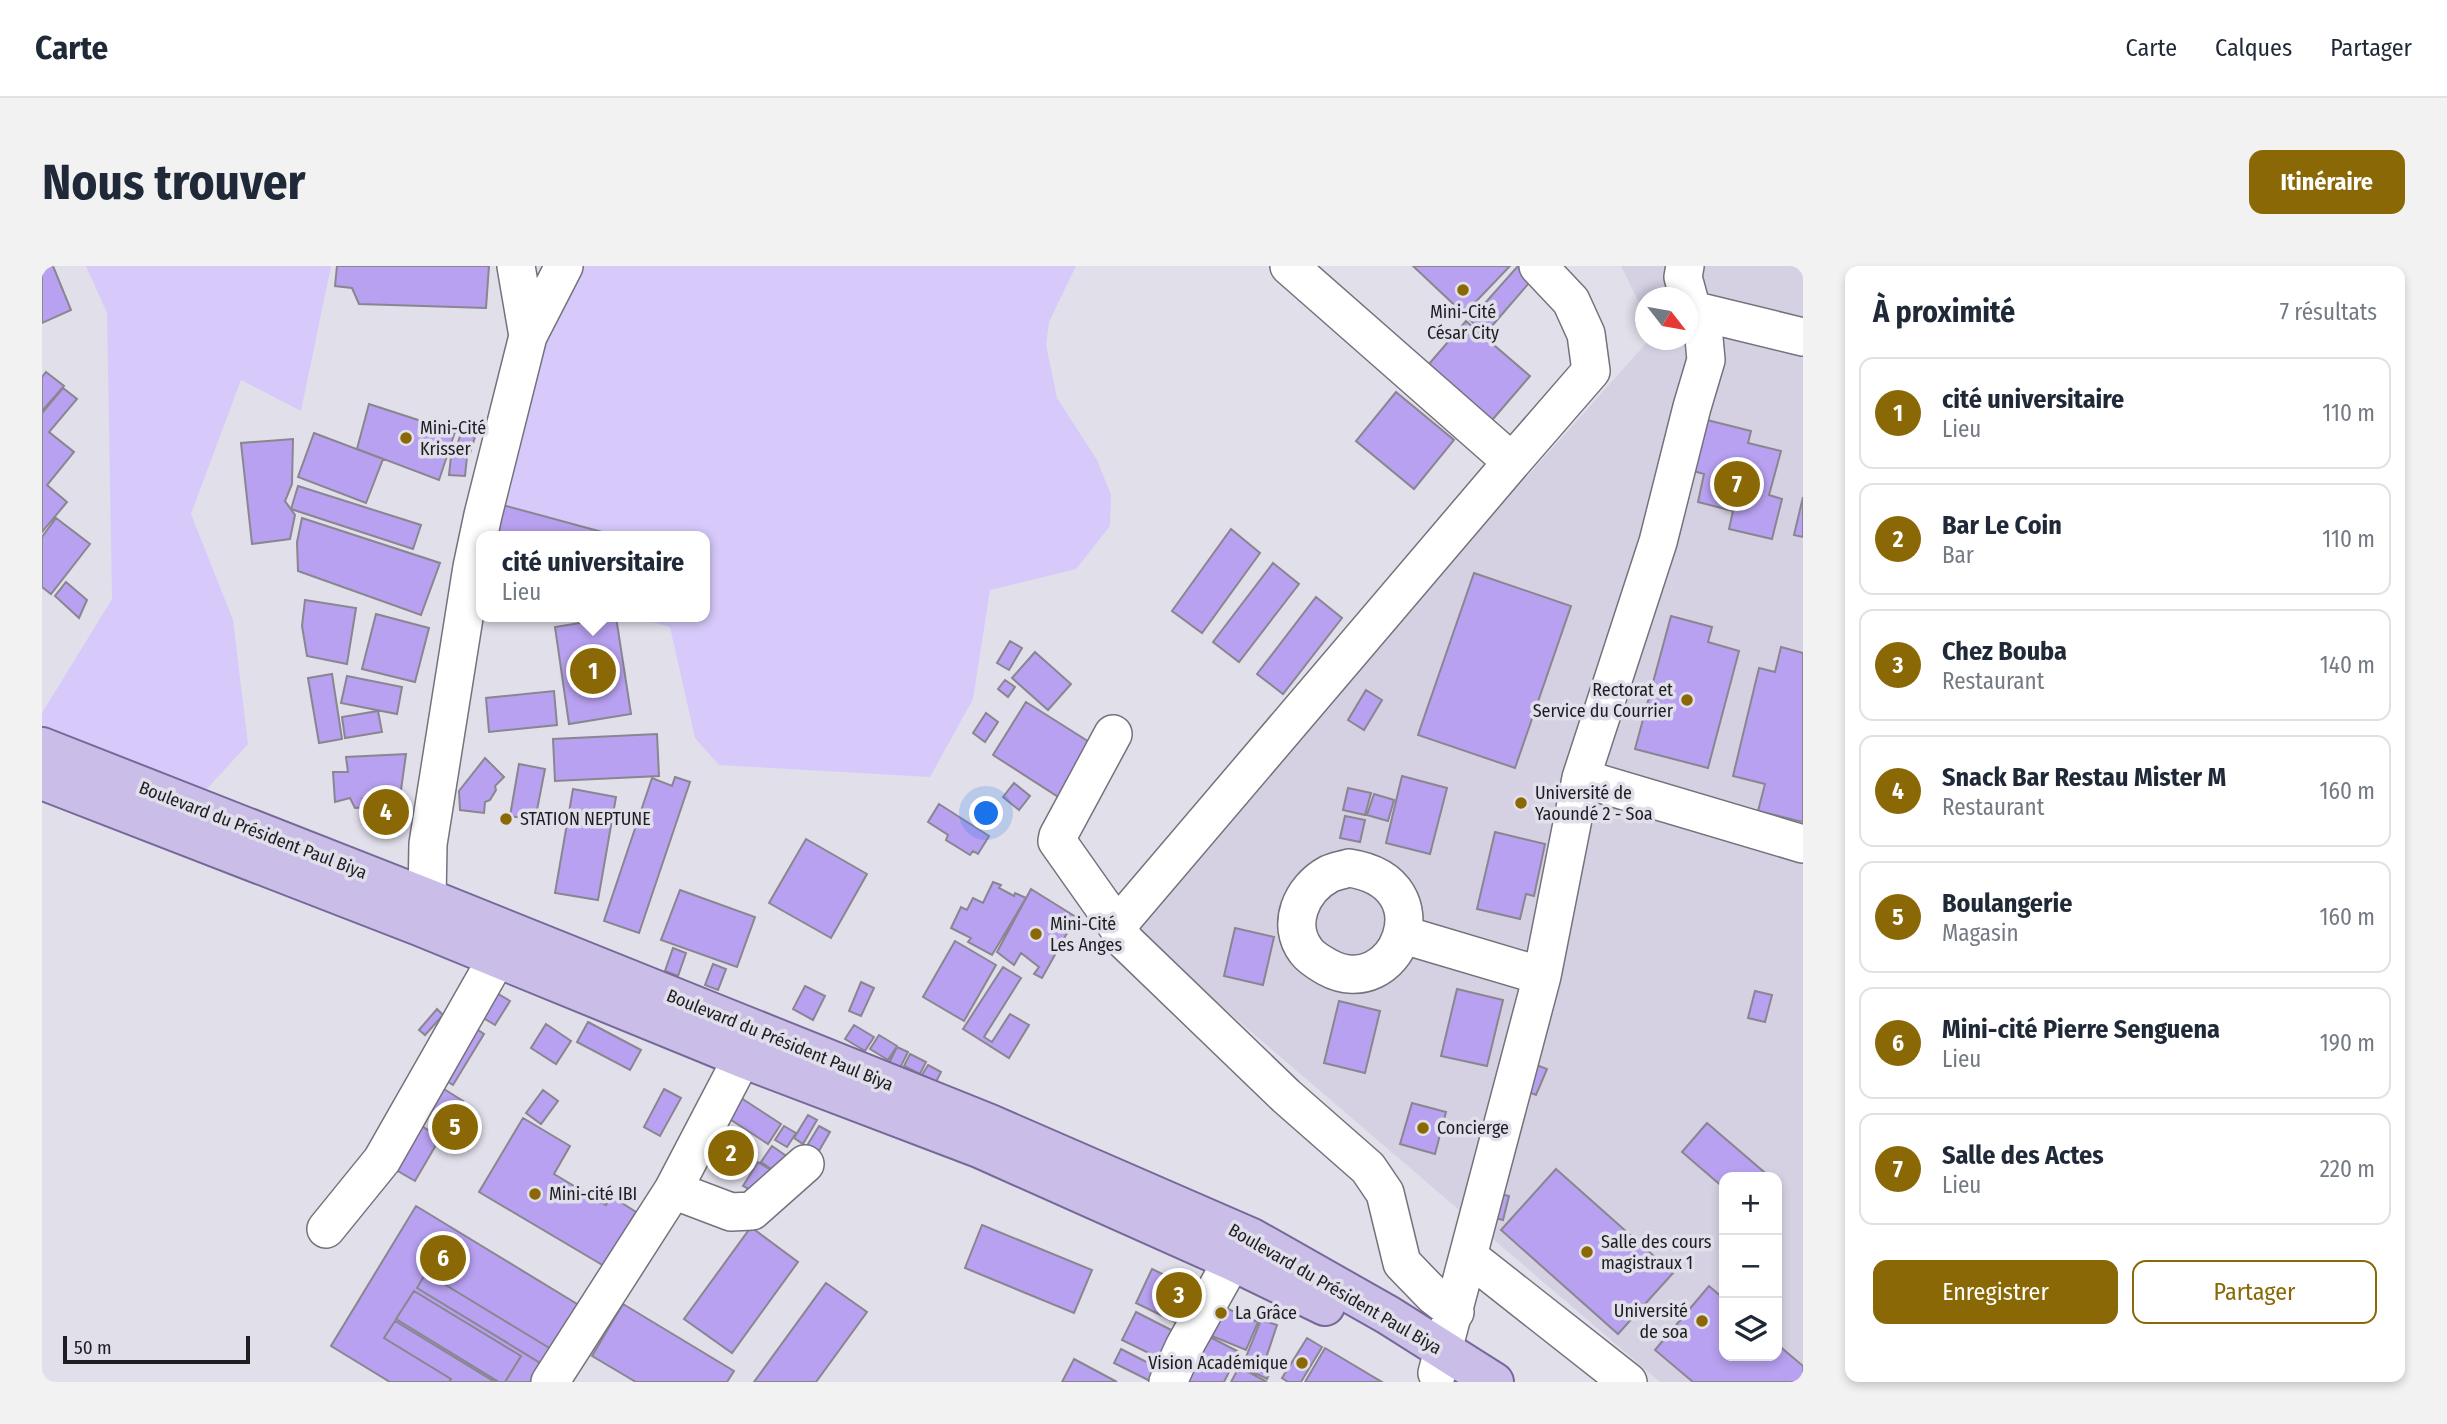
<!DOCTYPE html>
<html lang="fr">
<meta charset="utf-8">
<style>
body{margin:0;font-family:"Fira Sans Condensed",sans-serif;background:#f2f2f3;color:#1f2937}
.controls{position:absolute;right:21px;bottom:21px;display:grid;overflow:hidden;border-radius:14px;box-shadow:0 4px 10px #0003}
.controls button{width:63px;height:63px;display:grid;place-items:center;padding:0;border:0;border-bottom:2px solid #e0e1e3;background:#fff;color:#1f2937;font:35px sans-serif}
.compass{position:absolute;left:1593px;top:21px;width:63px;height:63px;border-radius:50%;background:#fff;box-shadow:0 4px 10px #0003;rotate:121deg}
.scale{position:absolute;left:21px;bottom:18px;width:187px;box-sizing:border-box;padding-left:7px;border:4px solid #1e1d21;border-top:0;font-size:19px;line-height:24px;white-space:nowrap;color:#1e1d21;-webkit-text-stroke:5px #e1dfea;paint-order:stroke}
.you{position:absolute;left:945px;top:548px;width:24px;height:24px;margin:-18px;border:5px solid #fff;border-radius:50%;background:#1a73e8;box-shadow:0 0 0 10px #1a73e833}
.badge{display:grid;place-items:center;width:46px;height:46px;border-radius:50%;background:#896805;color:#fff;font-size:23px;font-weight:700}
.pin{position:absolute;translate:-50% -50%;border:4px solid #fff;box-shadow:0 2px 7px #0006}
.popup{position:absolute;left:434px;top:265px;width:234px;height:91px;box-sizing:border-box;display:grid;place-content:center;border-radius:14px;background:#fff;filter:drop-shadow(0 2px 5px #0005);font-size:23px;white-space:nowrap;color:#747a83}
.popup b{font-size:26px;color:#1f2937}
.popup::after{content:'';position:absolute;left:50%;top:100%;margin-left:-14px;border:14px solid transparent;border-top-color:#fff}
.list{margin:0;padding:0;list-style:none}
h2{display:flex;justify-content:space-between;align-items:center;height:91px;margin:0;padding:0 28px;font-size:30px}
h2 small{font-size:23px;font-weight:400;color:#747a83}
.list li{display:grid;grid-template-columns:46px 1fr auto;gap:21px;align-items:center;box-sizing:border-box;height:112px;margin:0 14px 14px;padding:0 14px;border:2px solid #e0e1e3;border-radius:14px}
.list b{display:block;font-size:26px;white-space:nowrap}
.list p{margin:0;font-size:23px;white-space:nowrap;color:#747a83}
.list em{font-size:23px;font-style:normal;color:#747a83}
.actions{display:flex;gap:14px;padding:21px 28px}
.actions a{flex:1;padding:16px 0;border:2px solid #896805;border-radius:14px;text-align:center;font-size:24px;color:#896805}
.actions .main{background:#896805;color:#fff}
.icon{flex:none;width:38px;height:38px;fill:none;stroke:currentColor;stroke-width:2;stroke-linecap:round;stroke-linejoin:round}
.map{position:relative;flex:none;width:1761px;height:1116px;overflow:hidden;border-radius:14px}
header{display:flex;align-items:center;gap:42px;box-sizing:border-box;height:98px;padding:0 35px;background:#fff;border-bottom:2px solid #e0e1e3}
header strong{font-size:33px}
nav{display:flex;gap:38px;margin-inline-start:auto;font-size:24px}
.intro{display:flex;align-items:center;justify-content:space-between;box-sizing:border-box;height:168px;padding:0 42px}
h1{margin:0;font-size:49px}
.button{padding:18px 32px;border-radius:14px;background:#896805;color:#fff;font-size:24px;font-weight:700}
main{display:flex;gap:42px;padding:0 42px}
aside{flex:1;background:#fff;border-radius:14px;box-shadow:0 4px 10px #0003}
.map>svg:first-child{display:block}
</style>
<header>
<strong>Carte</strong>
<nav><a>Carte</a><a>Calques</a><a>Partager</a></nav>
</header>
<div class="intro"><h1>Nous trouver</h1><a class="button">Itinéraire</a></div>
<main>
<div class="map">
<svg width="1761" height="1116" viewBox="0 0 1761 1116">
<rect width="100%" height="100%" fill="#e1dfea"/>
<path fill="#d5d1e3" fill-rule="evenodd" d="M1579,0H1761V1116H1618L1089,663L1306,411L1607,74H1646V32H1604L1603,49ZM1682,911H1735V1090H1682Z"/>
<path fill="#d7cafb" d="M44,0H289L259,145L199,114L149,248L191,354L206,478L162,526L0,514V447L70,333L65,47Z
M522,0H1034L1007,56L1004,79L1015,132L1055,194L1069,229L1068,260L1034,303L948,324L931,433L888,511L677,499L653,472L628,361L594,351H663V270H439Z"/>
<path fill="#b8a1f0" stroke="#898690" stroke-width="2" d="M0,0H11L29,44L0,57Z
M295,0H447L444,42L317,38L310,22L293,20Z
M1371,0H1468L1422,48Z
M1476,0H1482L1493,10L1443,68L1428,54Z
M1424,55L1488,110L1445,160L1381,105Z
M4,106L22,120L0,145V111Z
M21,122L35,133L7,166L32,186L5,219L25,236L0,266V147Z
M1354,126L1412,174L1372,223L1314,175Z
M327,138L413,166L397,214L315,183Z
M1657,152L1709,165L1706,177L1739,185L1727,229L1740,233L1730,273L1687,263L1691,245L1656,236L1662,208L1644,203Z
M272,167L341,193L324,237L256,211Z
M419,167L433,171L428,187L414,183Z
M251,173L250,218L243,235L253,249L248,273L210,278L199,177Z
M409,190L425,191L423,210L407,209Z
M256,220L379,259L371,283L249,243Z
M1761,231V271L1752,269Z
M457,238L575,270H448Z
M14,252L48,278L9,328L0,321V271Z
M260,252L398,297L379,349L256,305L255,276Z
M1189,263L1218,287L1160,367L1130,345Z
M1231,297L1257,318L1197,396L1171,376Z
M1432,307L1529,340L1473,502L1376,469Z
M24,316L45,334L37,352L13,330Z
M1274,331L1300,352L1241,428L1215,408Z
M263,334L314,342L305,398L265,390L260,360Z
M334,348L387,362L373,416L320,403Z
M1629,350L1670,361L1666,376L1697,385L1666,502L1593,483Z
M574,351L589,448L527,458L513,361Z
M968,375L980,382L967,404L955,397Z
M1739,381L1761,387V556L1716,545L1723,518L1691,510L1717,402L1733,406Z
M993,386L1029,418L1006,444L970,412Z
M290,408L300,473L277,477L266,412Z
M305,410L360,421L355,448L299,437Z
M963,414L973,421L966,431L956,423Z
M1324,424L1340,434L1322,464L1306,454Z
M512,425L515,459L447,466L444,432Z
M984,436L1052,479L1018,532L951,489Z
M336,445L340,466L303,472L300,451Z
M944,447L956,456L943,476L931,467Z
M615,468L617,510L513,515L511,473Z
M364,488L358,531L321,533L329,541L313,542L308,532L293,536L291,506H306L304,491Z
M443,492L462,511L453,520L454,524L448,534L443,536L442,547L418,544L417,525Z
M477,498L503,503L493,554L468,550Z
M1360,510L1405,522L1388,588L1344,577Z
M633,511L648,516L597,667L562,655L610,512L630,520Z
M972,517L988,530L977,544L961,531Z
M1306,522L1329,527L1323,549L1301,544Z
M531,523L574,531L556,634L513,627Z
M1332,528L1352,534L1346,555L1325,549Z
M897,538L947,570L936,588L931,585L928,589L904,574L906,569L886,556Z
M1303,550L1323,554L1318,576L1298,572Z
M1453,566L1503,578L1492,630L1484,628L1478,653L1435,643Z
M764,573L825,608L789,672L727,637Z
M951,616L959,619L957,622L972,630L973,627L984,632L950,689L926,676L929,672L909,662L919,641L925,644L931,632L941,637Z
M989,623L1034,651L1000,712L992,708L997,701L979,687L972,699L955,686Z
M638,624L713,651L695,701L619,674Z
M1193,662L1232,671L1221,719L1182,710Z
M913,675L954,699L922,755L881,731Z
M631,682L644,687L636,710L623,705Z
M671,698L684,703L676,724L663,719Z
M961,701L979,712L942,771L950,776L968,748L987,759L967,792L921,763Z
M819,716L832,722L819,750L807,745Z
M763,720L783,730L771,754L751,743Z
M448,723L468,735L453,759L433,747Z
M1415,723L1461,734L1445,800L1399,790Z
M1713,725L1730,729L1723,756L1706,752Z
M1297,735L1338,745L1323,807L1282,797Z
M395,743L401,749L383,769L377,764Z
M546,756L599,784L588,804L535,776Z
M426,757L442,768L411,819L394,809Z
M504,758L529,775L514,798L489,782Z
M812,759L832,771L823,785L803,773Z
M837,769L855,780L846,794L828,783Z
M855,781L866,786L857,804L846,799Z
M868,788L884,796L878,808L862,800Z
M1489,797L1505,803L1494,829L1479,823Z
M886,799L899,806L894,816L880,809Z
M394,818L421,835L405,859L379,843Z
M622,823L639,832L618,870L602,861Z
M501,824L516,835L499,858L484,847Z
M696,830L739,858L726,878L683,850Z
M1370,837L1404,846L1393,888L1358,878Z
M766,849L775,854L761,878L752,872Z
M481,852L528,880L512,908L564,939L569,930L594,946L562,1000L437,926Z
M1665,857L1722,906L1718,911H1682V922L1640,886Z
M380,860L398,872L373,915L342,897Z
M742,860L754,867L745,881L733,874Z
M777,860L788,866L774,890L763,883Z
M730,880L750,894L739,910L719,896Z
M716,896L737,909L723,932L701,920Z
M1514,903L1631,1007L1576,1068L1459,964Z
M1450,926L1467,930L1461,954L1444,950Z
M374,940L545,1044L501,1116H348L289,1080Z
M940,959L1050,1004L1032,1047L923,1002Z
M709,961L756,996L690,1087L642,1053Z
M386,973L401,981L391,998L377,989Z
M1110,1003L1164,1029L1147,1063L1094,1037Z
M384,1007L509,1083L500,1098L375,1022Z
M784,1017L825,1046L774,1116H712Z
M1667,1020L1682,1033V1090H1735V1078L1761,1100V1116H1651L1613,1084Z
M372,1025L479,1090L463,1116H457L354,1053Z
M581,1038L692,1105L685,1116H594L550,1090Z
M1177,1039L1216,1056L1204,1084L1165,1068Z
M1094,1046L1139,1069L1125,1096L1080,1074Z
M1219,1054L1235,1059L1223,1095L1232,1099L1225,1113L1200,1101Z
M353,1055L453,1116H407L409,1113L342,1072Z
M1168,1071L1197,1086L1182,1116H1146Z
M1265,1072L1280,1081L1259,1116H1246L1240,1112Z
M1283,1082L1340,1116H1263Z
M1079,1083L1128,1108L1110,1116L1072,1097Z
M1032,1093L1075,1116H1020Z
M1197,1101L1225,1116H1189Z"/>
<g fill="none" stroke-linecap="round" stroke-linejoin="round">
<g stroke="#74727b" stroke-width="40">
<path id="minor" d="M474,0L486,70
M1247,0L1470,196L1075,660L1083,675L1244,830L1326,902L1343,927L1360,997L1392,1030L1413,1046
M1650,44L1761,71
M1470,196L1549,105L1544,68L1529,35L1496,0
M1071,468L1016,570L1015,575L1075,660
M1539,512L1761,578
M1307,602C1406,617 1354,739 1285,701C1278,697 1269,692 1264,685C1244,659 1259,623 1287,608C1293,605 1301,604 1307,602Z
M385,632L386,578L430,301L441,249L486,70L522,0
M1362,669L1500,710
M631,924L689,946L710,945L763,898
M284,963L340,894L455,692
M1426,990L1586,1116
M1395,1107L1500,710L1539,512L1616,276L1650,141L1664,94L1662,72L1650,44L1641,11L1643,0
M508,1116L631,924L700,792
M1126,1116L1142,1081L1190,995"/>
</g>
<g stroke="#766999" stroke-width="42">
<path id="major" d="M0,481L385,632L948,858L1210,972L1346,1049L1452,1116
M0,514L377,660L700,792L937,882L1190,995L1283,1040"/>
</g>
<use href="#minor" stroke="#fff" stroke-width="37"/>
<use href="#major" stroke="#cabee9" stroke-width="38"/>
</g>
<g fill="#896805" stroke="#e1dfea" stroke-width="2.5">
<circle cx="1421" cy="24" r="7"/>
<circle cx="364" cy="172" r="7"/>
<circle cx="1645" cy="434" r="7"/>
<circle cx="1479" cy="537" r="7"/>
<circle cx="464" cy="553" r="7"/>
<circle cx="994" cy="668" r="7"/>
<circle cx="1381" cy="862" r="7"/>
<circle cx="493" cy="928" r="7"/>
<circle cx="1545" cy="986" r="7"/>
<circle cx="1179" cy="1047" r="7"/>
<circle cx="1660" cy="1055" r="7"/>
<circle cx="1260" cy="1097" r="7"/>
</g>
<g text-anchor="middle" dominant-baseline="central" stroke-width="7" stroke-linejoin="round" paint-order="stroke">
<g font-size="18" fill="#1e1d21" stroke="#e1dfea" text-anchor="start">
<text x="1421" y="46" text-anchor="middle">Mini-Cité<tspan x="1421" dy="21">César City</tspan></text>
<text x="378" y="162">Mini-Cité<tspan x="378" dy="21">Krisser</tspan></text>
<text x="1631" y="424" text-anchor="end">Rectorat et<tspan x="1631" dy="21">Service du Courrier</tspan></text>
<text x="1493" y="527">Université de<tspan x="1493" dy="21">Yaoundé 2 - Soa</tspan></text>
<text x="478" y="553">STATION NEPTUNE</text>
<text x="1008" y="658">Mini-Cité<tspan x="1008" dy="21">Les Anges</tspan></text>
<text x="1395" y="862">Concierge</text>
<text x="507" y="928">Mini-cité IBI</text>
<text x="1559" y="976">Salle des cours<tspan x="1559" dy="21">magistraux 1</tspan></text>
<text x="1646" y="1045" text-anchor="end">Université<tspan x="1646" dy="21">de soa</tspan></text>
<text x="1193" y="1047">La Grâce</text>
<text x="1246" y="1097" text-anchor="end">Vision Académique</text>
</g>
<g font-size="18" fill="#1e1d21" stroke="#e1dfea">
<text transform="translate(211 564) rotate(21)">Boulevard du Président Paul Biya</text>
<text transform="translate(738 774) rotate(22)">Boulevard du Président Paul Biya</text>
<text transform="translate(1293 1023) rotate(30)">Boulevard du Président Paul Biya</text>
</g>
</g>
</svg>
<div class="controls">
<button>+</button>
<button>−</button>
<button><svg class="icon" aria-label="layers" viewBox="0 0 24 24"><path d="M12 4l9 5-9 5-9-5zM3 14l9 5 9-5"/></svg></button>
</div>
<svg class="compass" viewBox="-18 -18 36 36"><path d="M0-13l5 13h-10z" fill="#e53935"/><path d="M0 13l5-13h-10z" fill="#747a83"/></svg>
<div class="scale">50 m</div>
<div class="you"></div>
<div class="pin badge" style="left:551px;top:405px">1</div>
<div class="popup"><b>cité universitaire</b>Lieu</div>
<div class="pin badge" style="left:689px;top:887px">2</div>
<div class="pin badge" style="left:1137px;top:1029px">3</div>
<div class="pin badge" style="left:344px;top:546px">4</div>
<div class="pin badge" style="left:413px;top:861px">5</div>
<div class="pin badge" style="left:401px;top:992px">6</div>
<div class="pin badge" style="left:1695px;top:218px">7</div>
</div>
<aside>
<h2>À proximité<small>7 résultats</small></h2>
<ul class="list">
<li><span class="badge">1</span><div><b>cité universitaire</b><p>Lieu</p></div><em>110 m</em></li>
<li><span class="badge">2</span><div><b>Bar Le Coin</b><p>Bar</p></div><em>110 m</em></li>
<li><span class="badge">3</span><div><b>Chez Bouba</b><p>Restaurant</p></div><em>140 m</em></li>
<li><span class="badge">4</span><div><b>Snack Bar Restau Mister M</b><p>Restaurant</p></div><em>160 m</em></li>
<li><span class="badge">5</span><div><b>Boulangerie</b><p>Magasin</p></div><em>160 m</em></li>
<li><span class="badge">6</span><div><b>Mini-cité Pierre Senguena</b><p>Lieu</p></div><em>190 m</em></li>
<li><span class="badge">7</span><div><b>Salle des Actes</b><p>Lieu</p></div><em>220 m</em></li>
</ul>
<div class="actions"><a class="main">Enregistrer</a><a>Partager</a></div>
</aside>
</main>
